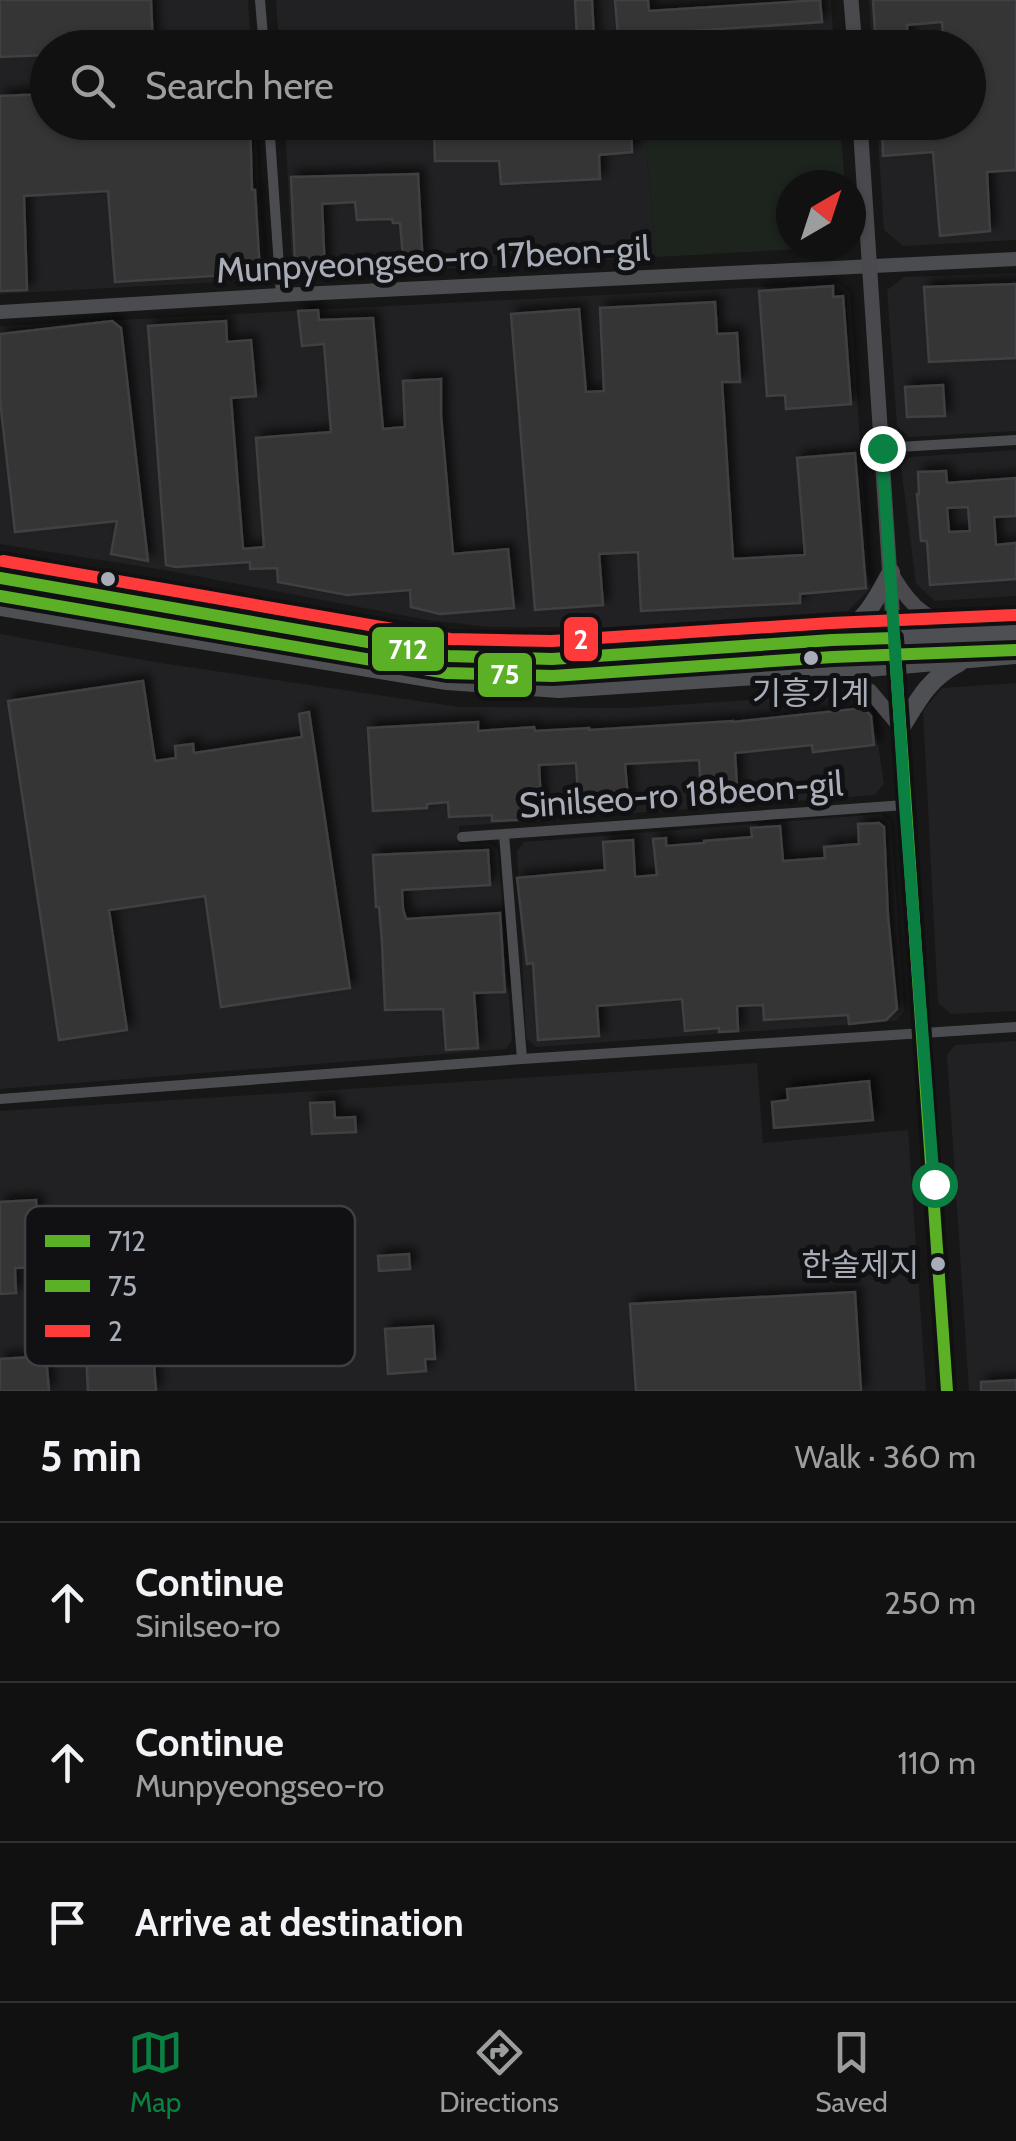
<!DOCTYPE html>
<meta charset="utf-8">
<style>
body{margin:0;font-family:Cabin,"Noto Sans KR",sans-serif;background:#1e1f1f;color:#f1f3f6}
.compass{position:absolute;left:776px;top:170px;width:90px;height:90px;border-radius:50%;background:#111;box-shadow:0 2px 8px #0004;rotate:39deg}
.stop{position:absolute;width:30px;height:30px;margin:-22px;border:8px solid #0b8043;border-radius:50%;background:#fff}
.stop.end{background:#0b8043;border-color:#fff;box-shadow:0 2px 10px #0008}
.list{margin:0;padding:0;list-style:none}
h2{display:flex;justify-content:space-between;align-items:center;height:130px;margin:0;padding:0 40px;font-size:42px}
h2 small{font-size:32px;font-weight:400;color:#9c9d9f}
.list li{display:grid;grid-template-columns:65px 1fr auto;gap:30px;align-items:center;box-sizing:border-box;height:160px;padding:0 40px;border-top:2px solid #303131}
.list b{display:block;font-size:38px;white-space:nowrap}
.list p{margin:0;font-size:32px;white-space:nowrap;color:#9c9d9f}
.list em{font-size:32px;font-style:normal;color:#9c9d9f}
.icon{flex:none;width:55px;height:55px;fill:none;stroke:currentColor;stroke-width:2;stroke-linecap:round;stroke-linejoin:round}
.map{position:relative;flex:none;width:1016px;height:1391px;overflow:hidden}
.search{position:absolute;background:#111;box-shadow:0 2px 8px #0004;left:30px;right:30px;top:30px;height:110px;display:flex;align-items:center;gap:25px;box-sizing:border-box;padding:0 35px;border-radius:55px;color:#9c9d9f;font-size:38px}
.sheet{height:610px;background:#111}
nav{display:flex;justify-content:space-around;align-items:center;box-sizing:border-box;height:140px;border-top:2px solid #303131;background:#111;font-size:28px;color:#9c9d9f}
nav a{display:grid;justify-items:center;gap:5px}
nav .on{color:#0b8043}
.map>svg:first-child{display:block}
</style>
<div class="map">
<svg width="1016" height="1391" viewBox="0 0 1016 1391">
<defs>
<filter id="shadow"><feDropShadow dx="6" dy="-6" stdDeviation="5" flood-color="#0009"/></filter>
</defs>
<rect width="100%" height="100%" fill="#171717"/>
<path fill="#212123" d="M0,0H248L251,47L48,48V122L255,123L265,269L256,280L0,294Z
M276,0H831L833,30L638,44V48L279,47Z
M869,0H1016V240L903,246L884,230L877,123L968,122V48L872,47Z
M285,123H644L656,257L306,276L292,265Z
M1016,273V431L909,437L897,426L887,290L904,277Z
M839,283L850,293L870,589L848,611L614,627H490L427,620L170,571L0,544V326Z
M1016,450V596L935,601L916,584L901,466L910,457Z
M0,634L154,662L459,707L628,708L853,693L873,712L884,783L875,795L459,826L460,845L490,843L498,850L512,1040L506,1049L0,1089Z
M1016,683V1011L951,1014L938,1003L923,711L942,688Z
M881,814L891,822L904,1011L896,1021L536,1047L526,1038L517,851L524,842Z
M1016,1041V1391H969L947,1055L955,1045Z
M757,1063L763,1143L908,1130L926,1391H0V1111Z"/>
<path fill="#1d241e" d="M833,30L834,47L638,48V44Z
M644,123H840L845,185H791V245H836L834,247L656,257Z"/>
<path fill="#353536" stroke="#3f4043" stroke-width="2.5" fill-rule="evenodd" filter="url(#shadow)" d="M0,0H151L153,48H48V55L0,57Z
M575,0H592L594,38H577Z
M615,0H648L649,11L820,0L822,22L618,36Z
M873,0H1016V170L987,172L990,231L940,236L933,152L883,156L882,122H968V48H944L942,22L907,25L908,48H876Z
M48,94V122H250L252,190H255L260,273L115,282L108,191L24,196L27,290L0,291V96Z
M408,122H631L632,152L599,155L600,179L501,184L499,161H435L434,134L409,137Z
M418,174L423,268H404L400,223H393L392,219L357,220L355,202L322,204L325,273H306L295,264L291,177Z
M1016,284V358L929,362L924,287Z
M833,286V297L843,296L851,404L786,409L785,395L767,396L759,291Z
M715,302L717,334L737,333L740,382H722L733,559L805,555L797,458L855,453L866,588L800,594V603L641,611L638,552L599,554L603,605L535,610L511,314L579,309L586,392L604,391L600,308Z
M318,310L319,320L373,318L383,429L405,427L403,381L441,379V415L453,554L508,549L514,608L440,614L411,607L410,590L347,595L278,582L277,568L250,569V562L176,567L166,565L148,326L226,321L227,342L251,340L256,396L231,398L243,549L264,547L256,438L331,432L324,344L302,346L298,311Z
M112,321L121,328L148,561L111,554L117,521L15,532L0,400V334Z
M943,385L945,416L907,417L905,387Z
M946,471L947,483L1016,478V516L994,517L996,545L1016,543V579L930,585L927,541H921L917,494H919L918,472ZM968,507L970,531L949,532L947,508Z
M143,681L155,761L176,758L175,746L193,744L194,753L302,737L299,714L309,712L350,988L221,1007L205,896L109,910L127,1030L59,1040L8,701Z
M864,708L871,716L874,745L813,752L812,745L735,753L738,802L702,804L699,760L625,764L629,810L602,812L601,808L579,809L576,763L539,765L542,819L492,821V815L449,817L448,802L427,804V808L373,811L368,728L478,722V731L534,727L535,731L589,728V730L733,721V722Z
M879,823L884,827L888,916L897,1009L886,1020L849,1024L848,1015L764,1020L763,1005L737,1006L738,1031L719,1032V1028L685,1031L682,999L597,1006L599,1036L538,1040L533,963L527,964L517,878L605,870L603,842L633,840L635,877L657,875L653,839L666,838V846L704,843V841L752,837L751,828L780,826L783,861L825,858L824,847L859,844L858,824Z
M488,850L490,885L402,890L403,909L406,919L500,913L505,992L474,993L478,1048L446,1050L443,1009L385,1010L382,942L379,907H376L373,855Z
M869,1081L873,1120L774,1128L772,1102L788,1100L787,1089Z
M334,1102L335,1118L355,1117L356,1132L312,1134L310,1103Z
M36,1200L40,1267L15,1268L16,1293L0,1294V1202Z
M409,1254L410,1269L379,1271L378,1256Z
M855,1292L861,1391H636L630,1304Z
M433,1326L435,1359H425L426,1371L388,1374L385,1329Z
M109,1350L110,1366L154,1364L156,1391H88L86,1352Z
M46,1356L49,1391H0V1359Z
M1016,1380V1391H981V1382Z"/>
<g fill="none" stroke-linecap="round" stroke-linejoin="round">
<path stroke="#4b4c50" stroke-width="10" d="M260,0L264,48
M269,122L281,295
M882,448L1016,440
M462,837L504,834
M522,1059L504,834L905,805
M0,1099L522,1059L1016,1027"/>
<path stroke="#4b4c50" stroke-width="14" d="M0,312L281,295L1016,259"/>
<path stroke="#4a4a4e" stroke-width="15" d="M851,0L855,48
M860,122L905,805L924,1034L947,1391
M894,578C916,615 930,618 969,633
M833,671L870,691L901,728"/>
<path stroke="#4d4f52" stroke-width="18" d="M0,578L159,604L448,656L552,659L832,640L1016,632
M0,607L447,681L559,689L833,671L1016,655
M834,639C865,622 875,602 891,572
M901,728C918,700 929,678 959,663"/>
<g stroke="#111113" stroke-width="20">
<path id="bus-1" d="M0,578L448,656L552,659L832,640L894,638L947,1391"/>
</g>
<g stroke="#111113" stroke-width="20">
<path id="bus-2" d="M0,596L447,673L553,676L833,657L1016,650"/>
</g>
<g stroke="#111113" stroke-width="20">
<path id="bus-3" d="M3,561L450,639L552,641L831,623L1015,615"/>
</g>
<use href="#bus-1" stroke="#5bb025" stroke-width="12"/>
<use href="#bus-2" stroke="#5bb025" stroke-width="12"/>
<use href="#bus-3" stroke="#ff3a3a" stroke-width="12"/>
</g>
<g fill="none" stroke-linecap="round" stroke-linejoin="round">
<path stroke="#0b8043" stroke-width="12" d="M882,448L905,805L934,1184"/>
</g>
<g fill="#a8adb8" stroke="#111113" stroke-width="4">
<circle cx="108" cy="579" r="9"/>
<circle cx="811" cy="658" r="9"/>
<circle cx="938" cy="1264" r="9"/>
</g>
<g text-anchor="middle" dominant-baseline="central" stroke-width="10" stroke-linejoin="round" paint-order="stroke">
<g font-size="32" fill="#a8adb8" stroke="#111113">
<text x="811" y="692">기흥기계</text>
<text x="919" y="1264" text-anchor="end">한솔제지</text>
</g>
<g font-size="35" fill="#a8adb8" stroke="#111113">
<text transform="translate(433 259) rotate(-3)">Munpyeongseo-ro 17beon-gil</text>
<text transform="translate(681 794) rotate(-4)">Sinilseo-ro 18beon-gil</text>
</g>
</g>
<rect x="25" y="1206" width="330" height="160" rx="15" fill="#111113" stroke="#3e4045" stroke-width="2.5"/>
<rect x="45" y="1235" width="45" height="12" fill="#5bb025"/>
<rect x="45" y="1280" width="45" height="12" fill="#5bb025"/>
<rect x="45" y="1325" width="45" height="12" fill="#ff3a3a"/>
<g font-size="28" fill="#a8adb8">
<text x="108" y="1251">712</text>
<text x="108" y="1296">75</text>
<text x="108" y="1341">2</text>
</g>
<g stroke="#111113" stroke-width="4">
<rect x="562" y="615" width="38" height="48" rx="10" fill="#ff3a3a"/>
<rect x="370" y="625" width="76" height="48" rx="10" fill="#5bb025"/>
<rect x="476" y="651" width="58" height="48" rx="10" fill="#5bb025"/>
</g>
<g font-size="28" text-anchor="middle" font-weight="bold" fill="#fff">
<text x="581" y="649">2</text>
<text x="408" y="659">712</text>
<text x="505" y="684">75</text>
</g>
</svg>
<svg class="compass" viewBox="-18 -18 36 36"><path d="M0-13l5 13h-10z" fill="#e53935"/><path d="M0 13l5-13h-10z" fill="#9c9d9f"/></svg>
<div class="stop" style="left:934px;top:1184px"></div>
<div class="stop end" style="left:882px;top:448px"></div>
<div class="search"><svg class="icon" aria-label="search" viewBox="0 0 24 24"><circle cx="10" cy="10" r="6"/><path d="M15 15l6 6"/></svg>Search here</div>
</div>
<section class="sheet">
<h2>5 min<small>Walk · 360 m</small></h2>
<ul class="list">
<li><svg class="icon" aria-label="ahead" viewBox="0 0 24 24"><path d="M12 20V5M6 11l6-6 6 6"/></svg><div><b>Continue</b><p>Sinilseo-ro</p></div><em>250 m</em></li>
<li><svg class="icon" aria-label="ahead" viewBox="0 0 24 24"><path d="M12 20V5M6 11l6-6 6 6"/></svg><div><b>Continue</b><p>Munpyeongseo-ro</p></div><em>110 m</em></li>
<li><svg class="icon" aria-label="arrive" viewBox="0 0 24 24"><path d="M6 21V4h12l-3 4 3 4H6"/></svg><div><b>Arrive at destination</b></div></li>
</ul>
</section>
<nav>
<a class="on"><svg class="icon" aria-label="map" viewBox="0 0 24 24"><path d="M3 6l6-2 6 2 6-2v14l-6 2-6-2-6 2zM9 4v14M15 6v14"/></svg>Map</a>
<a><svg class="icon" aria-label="directions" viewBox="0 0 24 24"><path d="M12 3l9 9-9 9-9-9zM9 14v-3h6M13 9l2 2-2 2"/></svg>Directions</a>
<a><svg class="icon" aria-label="saved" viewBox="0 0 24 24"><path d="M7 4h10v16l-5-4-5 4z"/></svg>Saved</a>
</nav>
